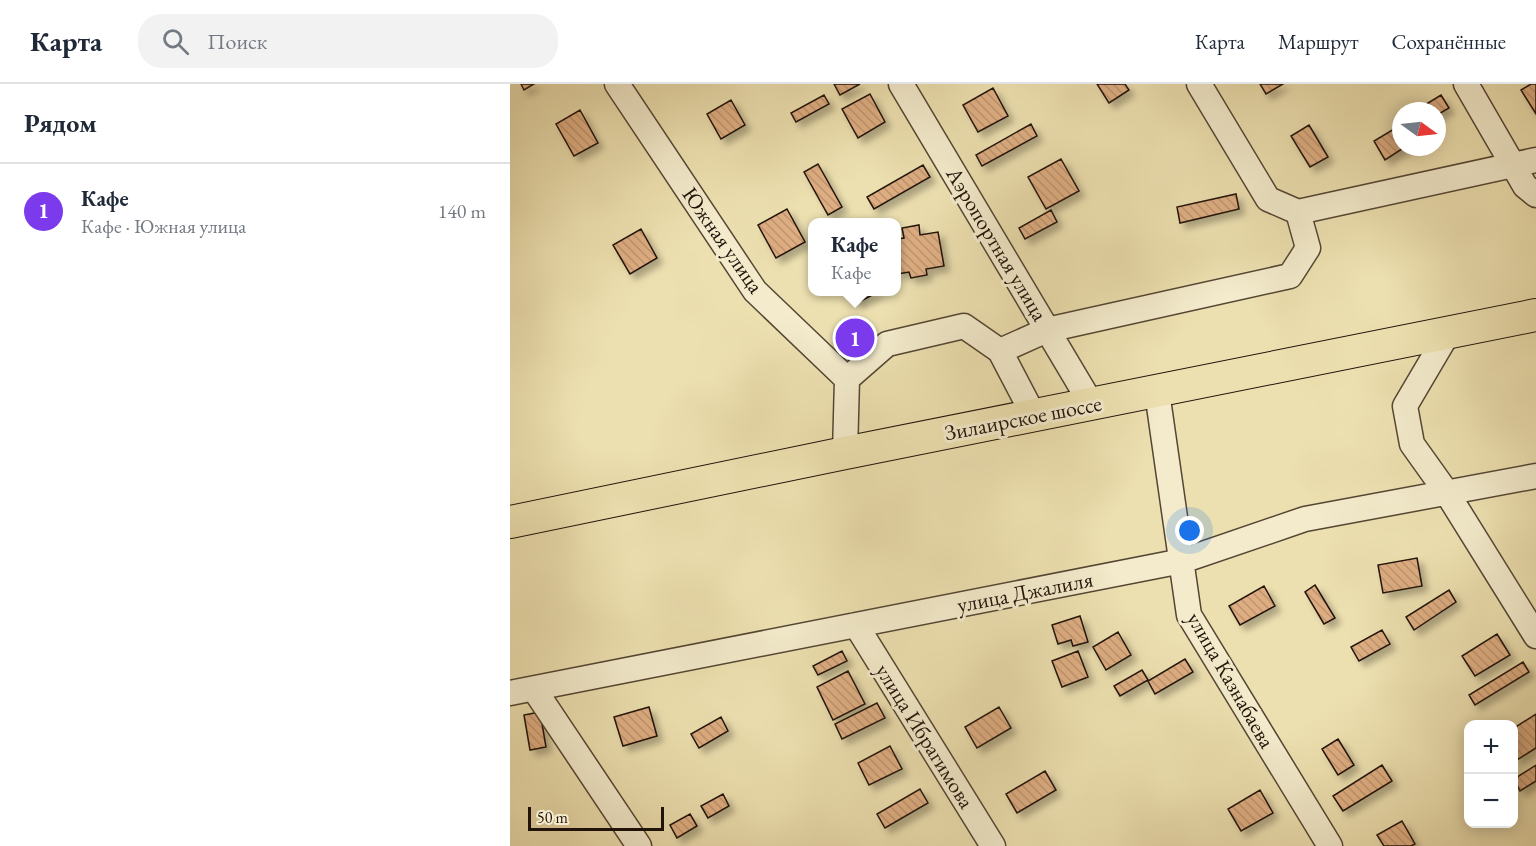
<!DOCTYPE html>
<html lang="ru">
<meta charset="utf-8">
<style>
body{margin:0;font-family:"EB Garamond",serif;background:#f2f2f3;color:#1f2937}
.controls{position:absolute;right:18px;bottom:18px;display:grid;overflow:hidden;border-radius:12px;box-shadow:0 3px 15px #0003}
.controls button{width:54px;height:54px;display:grid;place-items:center;padding:0;border:0;border-bottom:2px solid #e0e1e3;background:#fff;color:#1f2937;font:30px sans-serif}
.compass{position:absolute;left:882px;top:18px;width:54px;height:54px;border-radius:50%;background:#fff;box-shadow:0 3px 15px #0003;rotate:105deg}
.scale{position:absolute;left:18px;bottom:15px;width:136px;box-sizing:border-box;padding-left:6px;border:3px solid #21120a;border-top:0;font-size:16px;line-height:21px;white-space:nowrap;color:#21120a;-webkit-text-stroke:4px #f3ebcc;paint-order:stroke}
.you{position:absolute;left:680px;top:447px;width:21px;height:21px;margin:-15px;border:4px solid #fff;border-radius:50%;background:#1a73e8;box-shadow:0 0 0 9px #1a73e833}
.badge{display:grid;place-items:center;width:39px;height:39px;border-radius:50%;background:#7c3aed;color:#fff;font-size:20px;font-weight:700}
.pin{position:absolute;translate:-50% -50%;border:3px solid #fff;box-shadow:0 2px 6px #0006}
.popup{position:absolute;left:298px;top:134px;width:93px;height:78px;box-sizing:border-box;display:grid;place-content:center;border-radius:12px;background:#fff;filter:drop-shadow(0 2px 4px #0005);font-size:20px;white-space:nowrap;color:#747a83}
.popup b{font-size:22px;color:#1f2937}
.popup::after{content:'';position:absolute;left:50%;top:100%;margin-left:-12px;border:12px solid transparent;border-top-color:#fff}
.list{margin:0;padding:0;list-style:none}
h2{display:flex;justify-content:space-between;align-items:center;height:78px;margin:0;padding:0 24px;font-size:26px}
h2 small{font-size:20px;font-weight:400;color:#747a83}
.list li{display:grid;grid-template-columns:39px 1fr auto;gap:18px;align-items:center;box-sizing:border-box;height:96px;padding:0 24px;border-top:2px solid #e0e1e3}
.list b{display:block;font-size:22px;white-space:nowrap}
.list p{margin:0;font-size:20px;white-space:nowrap;color:#747a83}
.list em{font-size:20px;font-style:normal;color:#747a83}
.icon{flex:none;width:33px;height:33px;fill:none;stroke:currentColor;stroke-width:2;stroke-linecap:round;stroke-linejoin:round}
.map{position:relative;flex:none;width:1026px;height:762px;overflow:hidden}
header{display:flex;align-items:center;gap:36px;box-sizing:border-box;height:84px;padding:0 30px;background:#fff;border-bottom:2px solid #e0e1e3}
header strong{font-size:28px}
nav{display:flex;gap:33px;margin-inline-start:auto;font-size:21px}
.search{width:420px;height:54px;background:#f2f2f3;display:flex;align-items:center;gap:15px;box-sizing:border-box;padding:0 21px;border-radius:24px;color:#747a83;font-size:22px}
main{display:flex}
aside{flex:1;background:#fff}
.map>svg:first-child{display:block}
</style>
<header>
<strong>Карта</strong>
<div class="search"><svg class="icon" aria-label="search" viewBox="0 0 24 24"><circle cx="10" cy="10" r="6"/><path d="M15 15l6 6"/></svg>Поиск</div>
<nav><a>Карта</a><a>Маршрут</a><a>Сохранённые</a></nav>
</header>
<main>
<aside>
<h2>Рядом<small></small></h2>
<ul class="list">
<li><span class="badge">1</span><div><b>Кафе</b><p>Кафе · Южная улица</p></div><em>140 m</em></li>
</ul>
</aside>
<div class="map">
<svg width="1026" height="762" viewBox="0 0 1026 762">
<defs>
<pattern id="building-back-hatch" width="6" height="6" patternUnits="userSpaceOnUse" patternTransform="scale(1.5)"><rect width="6" height="6" fill="#deae82"/><path d="M-1 5l2 2M0 0l6 6M5-1l2 2" fill="none" stroke="#be956f"/></pattern>
<filter id="shadow"><feDropShadow dx="5.5" dy="5.5" stdDeviation="3" flood-color="#0004"/></filter>
</defs>
<rect width="100%" height="100%" fill="#ede0b0"/>
<filter id="stains"><feTurbulence type="fractalNoise" baseFrequency=".00333" numOctaves="4"/><feColorMatrix values="0 0 0 0 .2 0 0 0 0 .09 0 0 0 0 .02 0 0 0 .5 -.17"/></filter>
<radialGradient id="worn" r=".72"><stop offset=".6" stop-color="#630" stop-opacity="0"/><stop offset="1" stop-color="#630" stop-opacity=".3"/></radialGradient>
<path fill="url(#building-back-hatch)" stroke="#21120a" stroke-width="1.5" filter="url(#shadow)" d="M11,0H24L14,6Z
M324,0H350L330,11Z
M587,0H615L619,6L599,19Z
M750,0H773L756,10Z
M1021,0H1026V30L1011,6Z
M483,4L498,32L468,48L453,21Z
M360,10L375,38L348,54L332,25Z
M314,11L319,20L286,38L281,29Z
M931,11L939,24L927,31V27H905Z
M221,16L235,41L211,55L197,30Z
M70,26L88,59L64,72L46,40Z
M521,40L527,52L472,82L466,71Z
M799,41L818,73L800,83L781,52Z
M884,45L891,58V63H895L875,76L864,57Z
M551,75L569,107L536,125L518,93Z
M308,80L332,123L318,131L294,88Z
M413,81L420,93L364,125L357,113Z
M726,110L729,125L670,139L667,123Z
M277,125L295,158L266,174L248,141Z
M541,126L547,138L515,155L509,144Z
M409,141L410,151L428,148L434,182L416,185L417,191L401,194L399,188L387,190V155L394,154L392,144Z
M131,145L147,174L120,190L103,161Z
M340,208H368L347,219Z
M907,474L912,502L873,509L868,481Z
M805,501L825,534L814,540L795,508Z
M754,502L765,522L730,541L719,522Z
M939,506L946,518L904,546L896,533Z
M570,532L578,558L563,562L561,556L548,560L542,541Z
M872,546L880,560L849,577L841,563Z
M608,548L621,571L596,586L583,563Z
M987,550L1000,571L965,592L952,572Z
M332,567L337,577L308,591L303,582Z
M568,567L578,593L552,603L542,577Z
M675,575L683,588L645,610L638,597Z
M1013,578L1019,588L965,621L959,611Z
M632,586L638,596L610,612L604,602Z
M338,587L355,620L323,636L307,603Z
M367,619L375,634L332,655L325,640Z
M139,623L147,652L113,662L104,633Z
M489,623L501,644L467,664L455,643Z
M30,628L36,663L20,666L14,631Z
M1026,630V664L1007,676L1004,670V644Z
M211,633L218,647L189,664L181,650Z
M828,655L844,681L828,691L812,665Z
M380,662L392,685L359,701L348,679Z
M872,681L882,697L833,727L823,712Z
M1026,681V697L1010,707L1004,695Z
M535,687L546,706L507,729L496,710Z
M410,705L418,719L375,744L367,730Z
M750,706L763,729L731,747L718,725Z
M213,710L219,722L198,734L191,722Z
M180,730L187,742L167,754L160,741Z
M892,737L905,760L901,762H874L867,751Z"/>
<g fill="none" stroke-linecap="round" stroke-linejoin="round">
<g stroke="#544634" stroke-width="27">
<path id="minor" d="M107,0L245,207L337,295L335,369
M391,0L582,321
M689,0L758,115L788,128L1026,76
M956,0L1015,102L1026,111
M938,249L895,322L902,360L937,409L1026,552
M490,267L537,246L780,192L798,164L788,128
M337,295L377,260L454,242L490,267L524,332
M647,308L679,531L820,762
M346,541L483,762
M24,605L129,762
M0,609L672,477L795,435L1026,392"/>
</g>
<g stroke="#21120a" stroke-width="34">
<path id="major" d="M0,438L335,369L1026,231"/>
</g>
<use href="#minor" stroke="#f3ebcc" stroke-width="24"/>
<use href="#major" stroke="#ede0b0" stroke-width="32"/>
</g>
<g text-anchor="middle" dominant-baseline="central" stroke-width="6" stroke-linejoin="round" paint-order="stroke">
<g font-size="22" fill="#21120a" stroke="#f3ebcc">
<text transform="translate(213 156) rotate(55)">Южная улица</text>
<text transform="translate(487 160) rotate(59)">Аэропортная улица</text>
<text transform="translate(513 334) rotate(-11)">Зилаирское шоссе</text>
<text transform="translate(515 508) rotate(-11)">улица Джалиля</text>
<text transform="translate(721 596) rotate(60)">улица Казнабаева</text>
<text transform="translate(415 652) rotate(58)">улица Ибрагимова</text>
</g>
</g>
<rect width="100%" height="100%" filter="url(#stains)"/>
<rect width="100%" height="100%" fill="url(#worn)"/>
</svg>
<div class="controls">
<button>+</button>
<button>−</button>
</div>
<svg class="compass" viewBox="-18 -18 36 36"><path d="M0-13l5 13h-10z" fill="#e53935"/><path d="M0 13l5-13h-10z" fill="#747a83"/></svg>
<div class="scale">50 m</div>
<div class="you"></div>
<div class="pin badge" style="left:345px;top:254px">1</div>
<div class="popup"><b>Кафе</b>Кафе</div>
</div>
</main>
